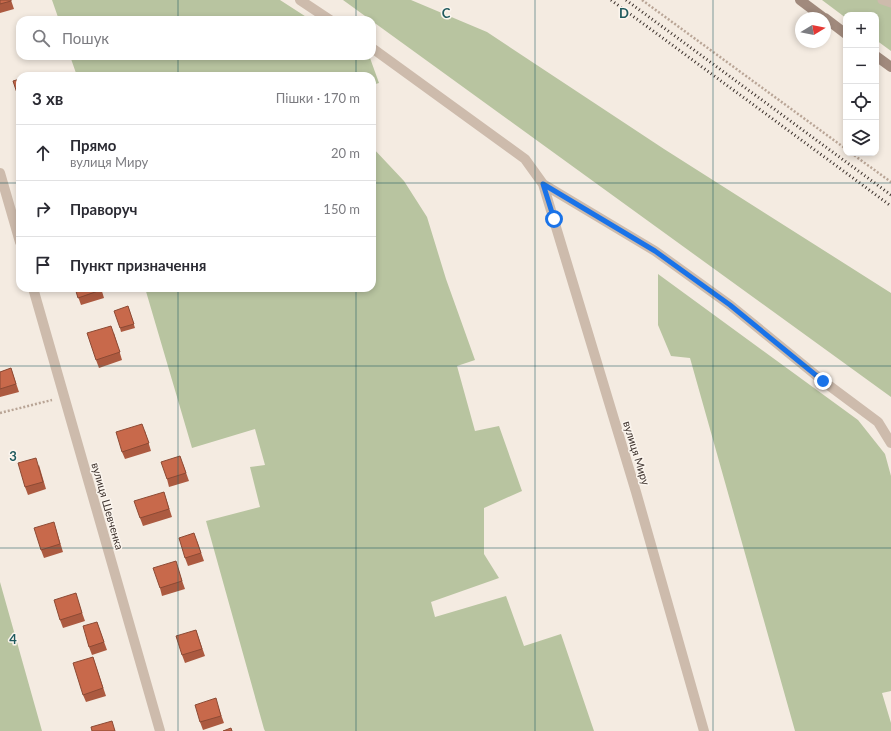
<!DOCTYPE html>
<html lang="uk">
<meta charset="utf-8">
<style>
body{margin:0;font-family:Lato,sans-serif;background:#f7f7f7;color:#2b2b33}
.controls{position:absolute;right:12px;top:12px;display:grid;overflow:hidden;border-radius:8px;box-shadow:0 2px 6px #0003}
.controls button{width:36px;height:36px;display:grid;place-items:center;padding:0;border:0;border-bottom:1px solid #e1e1e2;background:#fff;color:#2b2b33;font:20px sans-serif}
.compass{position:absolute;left:795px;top:12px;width:36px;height:36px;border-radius:50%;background:#fff;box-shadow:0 2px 6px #0003;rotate:80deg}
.stop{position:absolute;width:12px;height:12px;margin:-9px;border:3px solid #1a73e8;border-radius:50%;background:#fff}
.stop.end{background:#1a73e8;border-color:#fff;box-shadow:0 1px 4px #0008}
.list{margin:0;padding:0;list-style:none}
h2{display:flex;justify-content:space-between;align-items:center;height:52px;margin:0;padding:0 16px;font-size:17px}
h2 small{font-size:13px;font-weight:400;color:#7c7c81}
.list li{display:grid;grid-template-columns:26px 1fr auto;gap:12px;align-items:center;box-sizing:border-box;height:56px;padding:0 16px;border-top:1px solid #e1e1e2}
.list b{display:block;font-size:15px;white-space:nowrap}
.list p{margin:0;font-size:13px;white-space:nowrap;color:#7c7c81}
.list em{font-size:13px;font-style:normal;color:#7c7c81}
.icon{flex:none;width:22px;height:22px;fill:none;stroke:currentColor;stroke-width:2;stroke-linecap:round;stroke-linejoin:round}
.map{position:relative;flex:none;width:891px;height:731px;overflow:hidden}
.search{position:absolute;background:#fff;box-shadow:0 2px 6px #0003;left:16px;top:16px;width:360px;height:44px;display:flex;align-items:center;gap:10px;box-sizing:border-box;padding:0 14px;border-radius:12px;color:#7c7c81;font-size:15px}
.panel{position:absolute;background:#fff;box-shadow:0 2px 6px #0003;left:16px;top:72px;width:360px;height:220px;border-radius:12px}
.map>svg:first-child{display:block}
</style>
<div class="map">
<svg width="891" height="731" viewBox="0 0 891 731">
<rect width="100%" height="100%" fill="#f4ebe1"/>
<path fill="#b8c4a0" d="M52,0H280L311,20H59Z
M343,0H411L487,32L664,149L891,293V397Z
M822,0H891V51L876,40V15H846V18Z
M70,56H368L370,58L379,83L372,85V76H77Z
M372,147L404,181L427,217L446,279L475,360L457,366L475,431L499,426L522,491L484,508V554L499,578L431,602L435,617L506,596L524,646L561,634L594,731H265L264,729L206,521L260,507L250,467L265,465L255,429L192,448L145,288H372Z
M658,274L858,420L885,454L891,476V691L882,693L891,723V731H795L690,358L671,356L658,325Z
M0,582L42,731H0Z"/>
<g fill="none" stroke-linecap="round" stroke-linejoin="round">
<path stroke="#b9a596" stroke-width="2.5" stroke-dasharray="2 2" stroke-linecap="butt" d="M642,0L846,149
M851,153L891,182
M0,413L52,400"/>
<path stroke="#cdbbac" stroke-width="9" d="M882,0L891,3"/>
<path stroke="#cdbbac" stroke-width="10" d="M300,0L330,20
M372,48L525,159L543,184L655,251L730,305L823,381L878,422L891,443
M0,173L20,242
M543,184L636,492L704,731
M33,288L160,731"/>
<path stroke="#a18a7d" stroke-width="10" d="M800,0L824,18
M825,18L846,34
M876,56L891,67"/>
<path stroke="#3b302b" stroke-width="3" stroke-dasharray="1 3" stroke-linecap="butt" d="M611,0L891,206
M626,0L891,195"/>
</g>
<path fill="#ac5a40" d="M0,0H11L14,9L0,13Z
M75,288H101L104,298L81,305Z
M128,306L135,328L121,332L120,328Z
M114,333L122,360L99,368L96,360Z
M11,368L19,392L0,397V372Z
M145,431L151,451L125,459L122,452Z
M183,464L189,481L169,487L167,479Z
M39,465L46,489L28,495L25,487Z
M164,492L172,517L143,526L140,518Z
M56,529L63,552L44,558L41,550Z
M197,541L204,561L188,566L185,558Z
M178,569L185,589L162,596L160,588Z
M78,601L85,621L63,628L60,620Z
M97,622L107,650L92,655L89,647Z
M196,630L205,656L185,663L182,655Z
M93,657L106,696L86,702L83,695Z
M218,706L224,723L203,730L200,722Z"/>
<path fill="#c8694b" stroke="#8c4a34" d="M0,0H11V1L0,4Z
M37,74L38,76H31Z
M20,79V102L13,81Z
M75,288H101V290L78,298Z
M128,306L134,324L120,328L114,311Z
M111,326L120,352L96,360L87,333Z
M11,368L16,384L0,389V372Z
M142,424L149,443L122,452L116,432Z
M180,456L186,473L167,479L161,462Z
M36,458L43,482L25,487L18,463Z
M164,492L169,509L140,518L134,501Z
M54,522L60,544L41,550L34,528Z
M194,533L201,553L185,558L179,538Z
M176,561L182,581L160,588L153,568Z
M76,593L82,613L60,620L54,600Z
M97,622L104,642L89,647L83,626Z
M196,630L202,649L182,655L176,636Z
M93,657L103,688L83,695L73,663Z
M216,698L221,716L200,722L195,705Z
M112,721L115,731H92L91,727Z
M231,728L232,731H223Z"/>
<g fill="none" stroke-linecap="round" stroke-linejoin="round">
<path stroke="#1a73e8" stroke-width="5" d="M554,219L543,184L655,251L730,305L823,381"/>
</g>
<path fill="none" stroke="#1f5a5e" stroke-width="1" stroke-opacity="0.55" d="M178,0V20M356,0V20M535,0V731M713,0V731M178,56V76M356,56V76M0,183H20M372,183H891M178,288V731M356,288V731M0,366H891M0,548H891"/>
<g text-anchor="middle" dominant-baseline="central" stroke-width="3" stroke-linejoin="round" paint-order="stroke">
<g font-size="11" fill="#3b302b" stroke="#fbf5ee">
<text transform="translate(637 453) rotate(73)">вулиця Миру</text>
<text transform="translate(108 506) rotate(74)">вулиця Шевченка</text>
</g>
</g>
<g font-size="13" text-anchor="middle" font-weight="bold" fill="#1f5a5e" stroke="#fbf5ee" stroke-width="3" stroke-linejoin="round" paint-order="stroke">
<text x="446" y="18">C</text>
<text x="624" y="18">D</text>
<text x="13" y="461">3</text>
<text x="13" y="644">4</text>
</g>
</svg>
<div class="controls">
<button>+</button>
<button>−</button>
<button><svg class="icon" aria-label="locate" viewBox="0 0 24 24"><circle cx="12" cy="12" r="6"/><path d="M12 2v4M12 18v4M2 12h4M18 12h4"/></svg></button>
<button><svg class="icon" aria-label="layers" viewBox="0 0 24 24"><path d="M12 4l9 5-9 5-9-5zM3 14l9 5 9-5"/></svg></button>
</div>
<svg class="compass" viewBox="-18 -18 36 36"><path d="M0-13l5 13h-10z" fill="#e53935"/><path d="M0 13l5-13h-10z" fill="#7c7c81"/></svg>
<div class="stop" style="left:554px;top:219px"></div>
<div class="stop end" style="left:823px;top:381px"></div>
<div class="search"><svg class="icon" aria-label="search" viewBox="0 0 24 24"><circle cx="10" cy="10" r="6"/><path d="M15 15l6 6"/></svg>Пошук</div>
<section class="panel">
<h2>3 хв<small>Пішки · 170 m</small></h2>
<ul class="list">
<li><svg class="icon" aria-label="ahead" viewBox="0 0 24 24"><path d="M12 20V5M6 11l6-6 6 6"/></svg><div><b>Прямо</b><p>вулиця Миру</p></div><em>20 m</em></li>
<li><svg class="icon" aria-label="right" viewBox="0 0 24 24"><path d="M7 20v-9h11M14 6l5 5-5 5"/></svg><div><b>Праворуч</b></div><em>150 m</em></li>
<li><svg class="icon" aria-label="arrive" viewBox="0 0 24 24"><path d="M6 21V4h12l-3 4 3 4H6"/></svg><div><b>Пункт призначення</b></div></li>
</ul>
</section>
</div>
